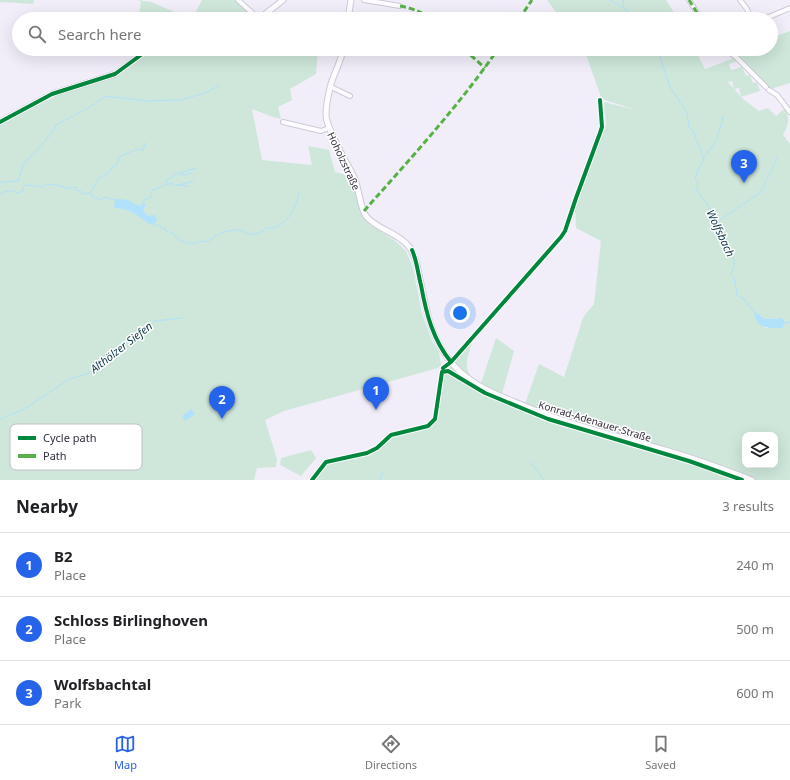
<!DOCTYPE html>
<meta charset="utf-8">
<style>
body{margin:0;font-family:"Noto Sans",sans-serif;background:#f2f2f2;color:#202124}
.controls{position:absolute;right:12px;bottom:12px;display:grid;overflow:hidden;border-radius:8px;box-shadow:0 4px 16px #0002}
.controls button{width:36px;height:36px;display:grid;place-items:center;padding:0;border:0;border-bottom:1px solid #e0e0e0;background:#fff;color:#202124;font:20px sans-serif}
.you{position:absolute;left:460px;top:313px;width:14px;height:14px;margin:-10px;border:3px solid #fff;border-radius:50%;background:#1a73e8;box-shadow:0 0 0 6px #1a73e833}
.badge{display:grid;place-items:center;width:26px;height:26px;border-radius:50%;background:#2563eb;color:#fff;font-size:13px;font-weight:700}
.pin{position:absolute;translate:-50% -33px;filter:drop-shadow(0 1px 2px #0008)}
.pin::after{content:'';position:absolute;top:21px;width:14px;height:12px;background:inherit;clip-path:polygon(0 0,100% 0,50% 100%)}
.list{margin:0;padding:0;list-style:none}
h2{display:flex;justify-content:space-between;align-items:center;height:52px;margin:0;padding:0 16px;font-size:17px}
h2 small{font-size:13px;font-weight:400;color:#757577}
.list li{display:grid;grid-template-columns:26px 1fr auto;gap:12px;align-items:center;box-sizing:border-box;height:64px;padding:0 16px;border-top:1px solid #e0e0e0}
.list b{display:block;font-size:15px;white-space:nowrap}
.list p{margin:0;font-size:13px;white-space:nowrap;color:#757577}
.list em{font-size:13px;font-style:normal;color:#757577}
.icon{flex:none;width:22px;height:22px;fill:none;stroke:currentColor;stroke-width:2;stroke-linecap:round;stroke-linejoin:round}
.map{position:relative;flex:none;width:790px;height:480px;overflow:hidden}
.search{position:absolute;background:#fff;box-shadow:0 4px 16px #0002;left:12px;right:12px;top:12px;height:44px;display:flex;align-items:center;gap:10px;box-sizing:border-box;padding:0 14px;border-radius:22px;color:#757577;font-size:15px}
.sheet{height:244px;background:#fff}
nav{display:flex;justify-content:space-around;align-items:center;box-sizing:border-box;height:56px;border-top:1px solid #e0e0e0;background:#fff;font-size:11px;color:#757577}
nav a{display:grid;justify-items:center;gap:2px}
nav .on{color:#2563eb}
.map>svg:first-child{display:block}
</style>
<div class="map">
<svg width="790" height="480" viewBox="0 0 790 480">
<rect width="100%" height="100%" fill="#f1eef9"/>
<path fill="#cee7da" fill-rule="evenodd" d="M0,0H34L33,4L0,2Z
M138,0L151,2L191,19H138L141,2Z
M202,0H236L255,16V19H192Z
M547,0H666L678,19H561Z
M790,31V83L771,89L745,62L733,52L742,49H771V38Z
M158,49H318L316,74L290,89L292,100L278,107L281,119L273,117L252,109L262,160L312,165L308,146L329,150L335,172L350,176L357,196L360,212L370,225L394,240L406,251L413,268L422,314L432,341L439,352L441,365L438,368L284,411L265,420L277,459L276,467L257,468L254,480H0V123L59,95L115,77L146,54ZM143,204L146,205L143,210L148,216H152L145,221L139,216L125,209L139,206Z
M584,49H699L701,54L698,55L705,69L734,58L737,61L729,64L731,70L742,67L746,76L750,75L753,83L757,82L760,91L741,97L739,88L734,89L732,81L728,82L743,99L759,111L768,108L776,116L785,108C790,120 789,123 783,135L790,144V480H311L327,459L363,452L371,449L390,433L429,424L433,419L442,372L455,364L453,361L473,339C468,358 459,372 481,383L496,338L514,351L502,394L525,404L539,364L564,377L582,321L584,316L594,304L601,241L576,228L575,206L606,125L604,102L636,110L605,100L601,97ZM757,313L765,319L781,318L782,328H765ZM745,435H775V465H745Z
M311,450L316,458L301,476L280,465L281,458Z"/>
<path fill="#b1e1fb" d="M118,199L128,200L139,206L145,203L146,205L143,210L148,216L155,215L157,220L155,223L150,224C135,215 132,209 114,208L115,200Z
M755,313H757L765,319L781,318L784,320L785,323L782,328C768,328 760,330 754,315Z
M191,409L195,414L185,421L182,416Z"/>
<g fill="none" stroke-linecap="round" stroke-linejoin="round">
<path stroke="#b1e1fb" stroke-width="1" d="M610,0C619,5 629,10 635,19
M623,0L624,7
M657,49L670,87L687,113L689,126L693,131L704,160L699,168L695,179C699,182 698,186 696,190L714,213L731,254C737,261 733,267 731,275L734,278L737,295L744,299L756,314
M658,54L659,49
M703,158C716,143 719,135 723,116
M180,174L185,175L192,173
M0,183C6,181 11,182 18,181L23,165L50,135V132L54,130L56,125L90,107L105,96L146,101L180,100L205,93L212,89L219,86
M167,185L172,183L174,186L194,181
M178,185L188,186
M91,192L95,184L99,178L110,172L112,167L117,165L119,157L137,149L143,150L145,143
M0,194C7,190 11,190 17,193L24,190L23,187L27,185L42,187L47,184L57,185L61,187L63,186L65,189L68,188L76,187V190L82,192L83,194L91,193L93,197L101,200L104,197L116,200
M142,205L144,200L151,197L152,190L166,185L167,179L172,178L173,175L196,168
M718,221L761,192L777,158
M152,223L155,225L161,226L162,229L165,228L166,232H172C176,240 185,244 195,243C200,242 202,240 208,242C215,234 230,229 240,230C244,231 246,234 249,234C255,235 263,232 267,228C285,229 296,209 299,193
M784,323L790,322
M0,419L26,408L69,379L90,373L155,321L182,318
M530,462L544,480
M380,480L383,472"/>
<g stroke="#cecad6" stroke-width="6">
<path id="minor" d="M238,0L259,19
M364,0L400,6
M689,0L701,19
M740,0L747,9L751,19
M764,19L790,8
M725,49L737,58L766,87
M331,87L350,96
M769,90L777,95L790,112
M283,122L321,131L329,128"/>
</g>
<g stroke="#cecad6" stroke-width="7">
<path id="tertiary" d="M259,19L283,0
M348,19L351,0
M343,49C341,63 333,74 330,88C328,96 326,106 326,115C326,128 347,163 354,177C359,188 360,208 366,216C377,230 400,233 410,248C417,258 418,272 421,284C426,310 431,335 447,357C463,380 489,392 515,402C563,423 614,435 665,450C694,458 723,469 752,480
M0,122L52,94L115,74L149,49"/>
</g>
<use href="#minor" stroke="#fdfcfe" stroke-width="4"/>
<use href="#tertiary" stroke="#fdfcfe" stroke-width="5"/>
<path stroke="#56b246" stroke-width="3" stroke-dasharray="6 3" stroke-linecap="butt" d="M689,0L701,19
M400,6C412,8 422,12 431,19
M519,19L532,0
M464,49L485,68
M364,211C410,159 458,107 498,49"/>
<g stroke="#fff" stroke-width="6">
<path id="cycleway" d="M0,122L52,94L115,74L149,49
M412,250C417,261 418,274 421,285C426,313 433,340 451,362
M443,368L451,362L561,237L565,231L576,198L600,133L602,127L600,100
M312,480L326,462L367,453L377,448L391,435L428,426L435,419L442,372L448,371L485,393L548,419L689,461L742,480"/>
</g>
<use href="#cycleway" stroke="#00873e" stroke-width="4"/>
</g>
<g text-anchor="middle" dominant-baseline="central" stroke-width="3" stroke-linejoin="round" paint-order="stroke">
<g font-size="10" fill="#312d3b" stroke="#fff">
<text transform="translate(344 161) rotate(65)">Hoholzstraße</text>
<text transform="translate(595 421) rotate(17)">Konrad-Adenauer-Straße</text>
</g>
<g font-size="11" font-style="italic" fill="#0c3647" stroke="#fff">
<text transform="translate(721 233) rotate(65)">Wolfsbach</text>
<text transform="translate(121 347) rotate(-38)">Althölzer Siefen</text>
</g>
</g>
<rect x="10" y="424" width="132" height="46" rx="6" fill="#fff" stroke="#c1c0c4" stroke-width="1"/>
<rect x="18" y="436" width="18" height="4" fill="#00873e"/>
<rect x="18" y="454" width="18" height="4" fill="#56b246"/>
<g font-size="11" fill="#312d3b">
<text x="43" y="442">Cycle path</text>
<text x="43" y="460">Path</text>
</g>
</svg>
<div class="controls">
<button><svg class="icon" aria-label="layers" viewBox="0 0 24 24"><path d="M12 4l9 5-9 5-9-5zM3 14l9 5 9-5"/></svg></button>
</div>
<div class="you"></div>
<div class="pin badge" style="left:376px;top:410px">1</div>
<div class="pin badge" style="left:222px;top:419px">2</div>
<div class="pin badge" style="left:744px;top:183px">3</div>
<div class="search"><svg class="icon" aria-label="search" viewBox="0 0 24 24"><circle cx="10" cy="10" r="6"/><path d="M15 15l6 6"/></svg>Search here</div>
</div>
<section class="sheet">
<h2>Nearby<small>3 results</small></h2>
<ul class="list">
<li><span class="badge">1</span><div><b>B2</b><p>Place</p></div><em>240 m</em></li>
<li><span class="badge">2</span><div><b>Schloss Birlinghoven</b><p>Place</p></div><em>500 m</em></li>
<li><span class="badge">3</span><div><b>Wolfsbachtal</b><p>Park</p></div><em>600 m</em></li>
</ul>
</section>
<nav>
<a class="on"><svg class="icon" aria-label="map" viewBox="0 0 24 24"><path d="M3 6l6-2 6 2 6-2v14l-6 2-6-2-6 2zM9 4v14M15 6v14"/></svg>Map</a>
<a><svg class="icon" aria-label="directions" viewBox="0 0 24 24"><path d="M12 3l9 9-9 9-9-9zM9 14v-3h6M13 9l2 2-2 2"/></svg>Directions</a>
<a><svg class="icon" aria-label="saved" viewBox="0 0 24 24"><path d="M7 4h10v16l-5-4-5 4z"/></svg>Saved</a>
</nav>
